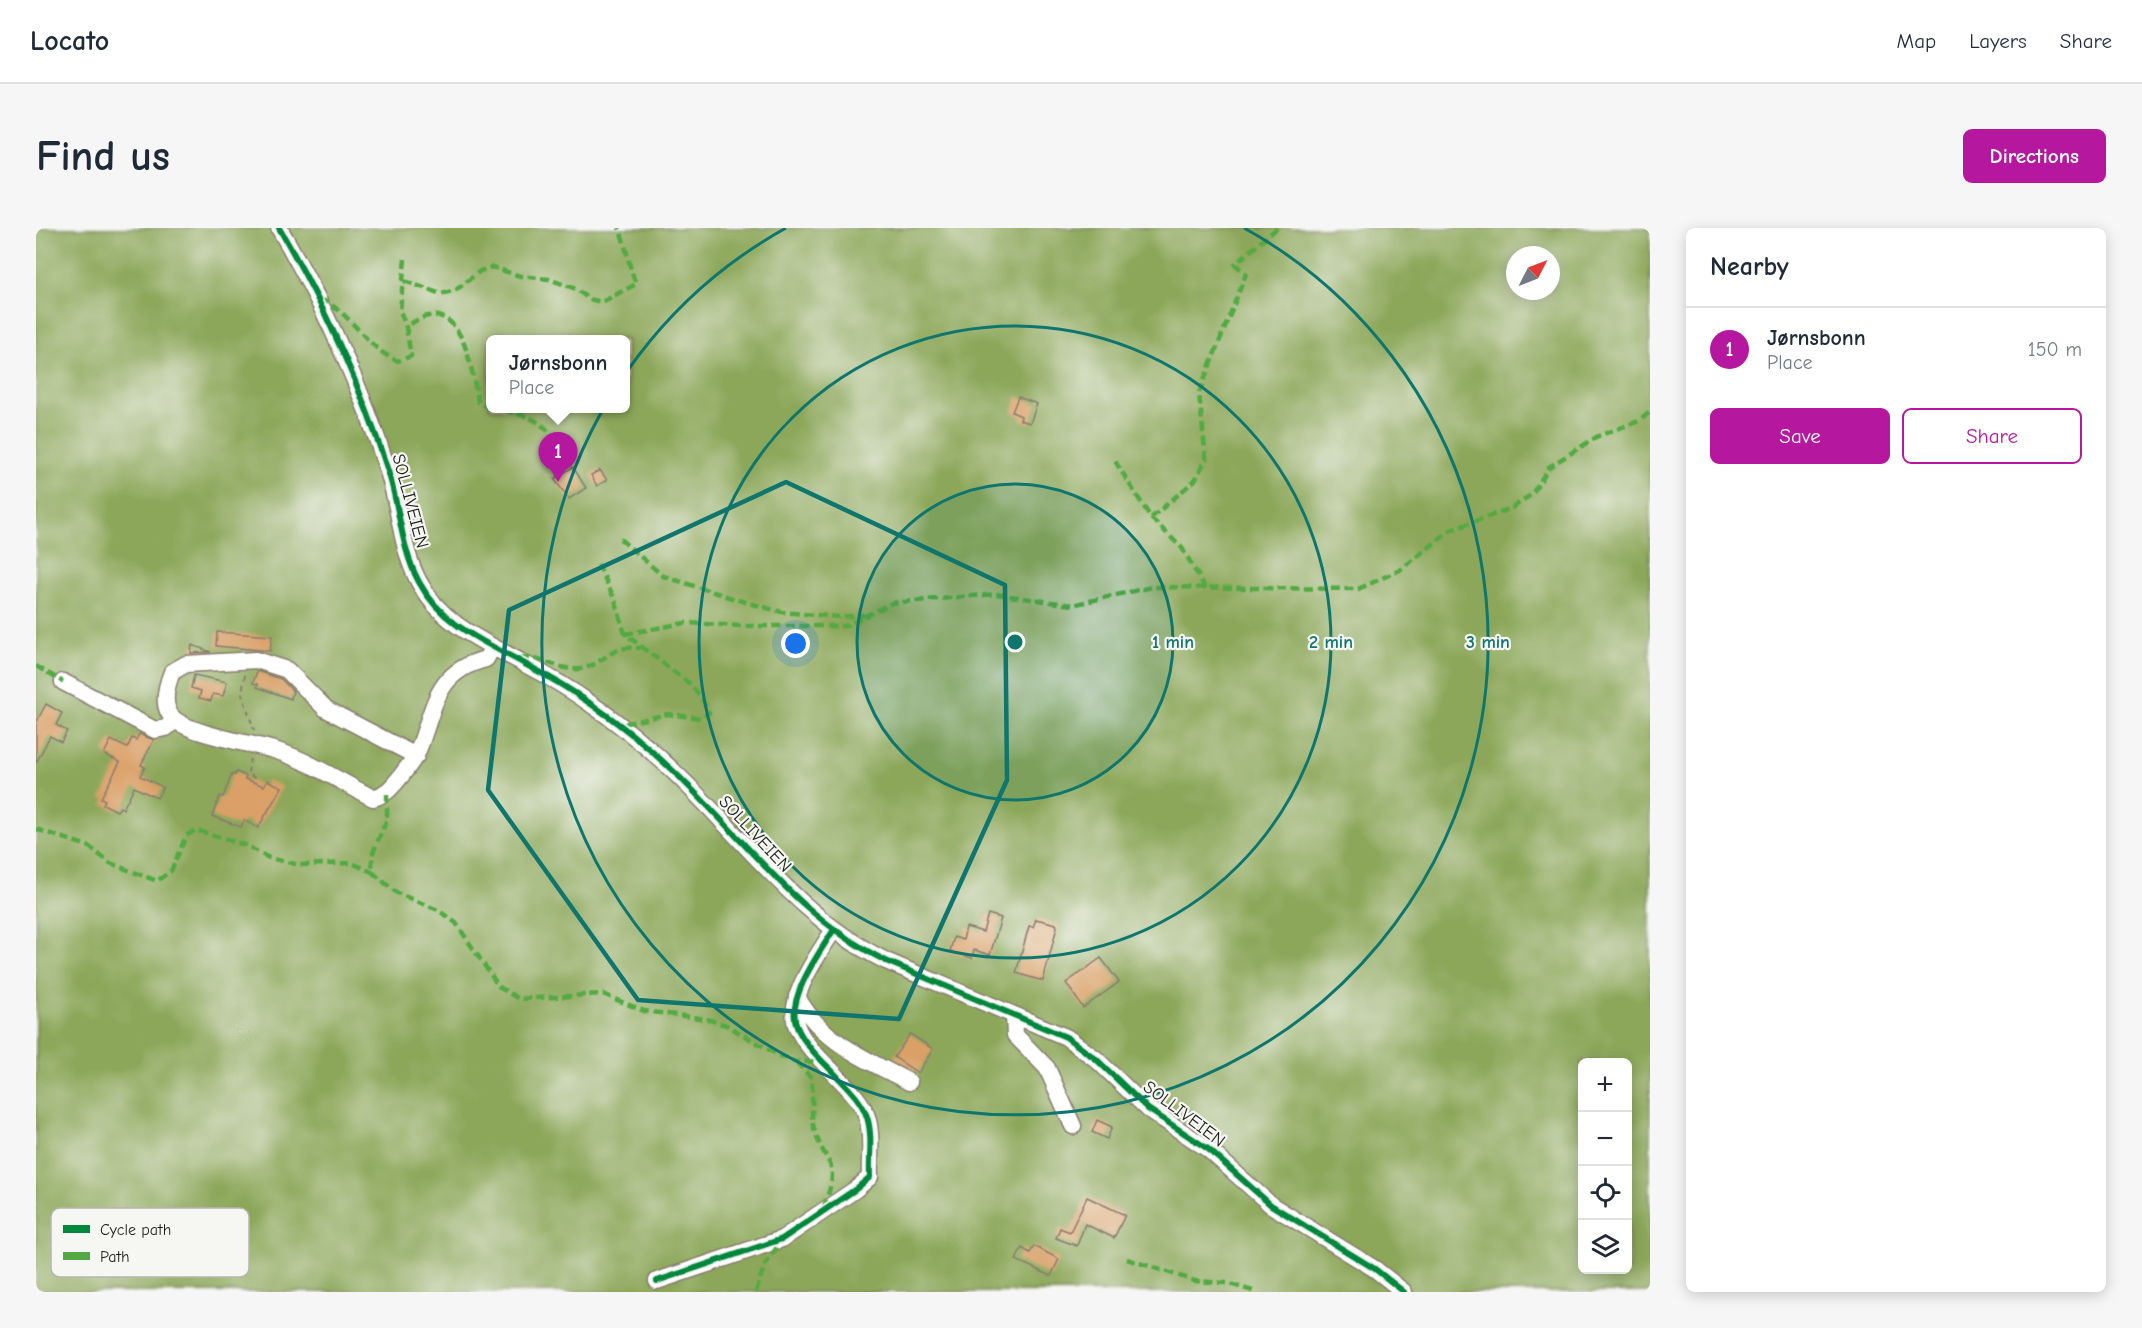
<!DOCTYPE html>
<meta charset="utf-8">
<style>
body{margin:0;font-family:"Comic Neue",sans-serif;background:#f6f6f7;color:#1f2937}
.controls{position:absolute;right:18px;bottom:18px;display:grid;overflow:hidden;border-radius:9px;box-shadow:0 3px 15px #0003}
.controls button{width:54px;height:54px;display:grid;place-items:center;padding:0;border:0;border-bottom:2px solid #e0e1e3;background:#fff;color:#1f2937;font:30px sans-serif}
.compass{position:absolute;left:1470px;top:18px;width:54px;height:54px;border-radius:50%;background:#fff;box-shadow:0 3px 15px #0003;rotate:48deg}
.you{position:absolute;left:760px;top:416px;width:21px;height:21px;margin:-15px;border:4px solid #fff;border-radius:50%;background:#1a73e8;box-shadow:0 0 0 9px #1a73e833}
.badge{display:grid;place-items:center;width:39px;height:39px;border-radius:50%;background:#b5179e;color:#fff;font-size:20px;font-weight:700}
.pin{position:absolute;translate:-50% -50px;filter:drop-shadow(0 2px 3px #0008)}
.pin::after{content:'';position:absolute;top:32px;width:21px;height:18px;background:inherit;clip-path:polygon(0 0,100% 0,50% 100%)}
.popup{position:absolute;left:450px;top:107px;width:144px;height:78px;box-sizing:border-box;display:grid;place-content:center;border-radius:9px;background:#fff;filter:drop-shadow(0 2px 4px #0005);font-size:20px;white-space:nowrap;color:#747a83}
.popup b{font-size:22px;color:#1f2937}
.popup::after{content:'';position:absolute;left:50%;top:100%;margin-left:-12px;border:12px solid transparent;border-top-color:#fff}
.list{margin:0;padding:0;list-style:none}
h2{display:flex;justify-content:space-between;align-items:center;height:78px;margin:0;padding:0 24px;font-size:26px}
h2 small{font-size:20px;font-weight:400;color:#747a83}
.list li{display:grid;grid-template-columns:39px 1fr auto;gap:18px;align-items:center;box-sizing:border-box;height:84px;padding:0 24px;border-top:2px solid #e0e1e3}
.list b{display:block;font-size:22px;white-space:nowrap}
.list p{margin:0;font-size:20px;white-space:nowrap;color:#747a83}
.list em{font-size:20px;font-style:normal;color:#747a83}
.actions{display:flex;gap:12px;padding:18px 24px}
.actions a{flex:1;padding:14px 0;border:2px solid #b5179e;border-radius:9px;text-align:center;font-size:21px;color:#b5179e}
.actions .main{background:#b5179e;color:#fff}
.icon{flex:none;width:33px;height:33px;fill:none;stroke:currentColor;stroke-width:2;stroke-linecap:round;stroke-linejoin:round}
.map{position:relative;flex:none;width:1614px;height:1064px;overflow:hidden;border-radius:9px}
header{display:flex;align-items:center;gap:36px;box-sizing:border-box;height:84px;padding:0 30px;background:#fff;border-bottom:2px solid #e0e1e3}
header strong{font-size:28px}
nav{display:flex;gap:33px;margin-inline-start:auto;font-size:21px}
.intro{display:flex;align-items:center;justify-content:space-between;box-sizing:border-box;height:144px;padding:0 36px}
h1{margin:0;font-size:42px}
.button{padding:15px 27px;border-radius:9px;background:#b5179e;color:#fff;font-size:21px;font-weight:700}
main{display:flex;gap:36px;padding:0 36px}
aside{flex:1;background:#fff;border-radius:9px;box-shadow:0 3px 15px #0003}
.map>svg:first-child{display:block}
</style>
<header>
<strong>Locato</strong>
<nav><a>Map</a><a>Layers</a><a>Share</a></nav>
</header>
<div class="intro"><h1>Find us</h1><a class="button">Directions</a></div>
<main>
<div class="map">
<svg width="1614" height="1064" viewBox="0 0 1614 1064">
<rect width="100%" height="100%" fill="#f6f6f2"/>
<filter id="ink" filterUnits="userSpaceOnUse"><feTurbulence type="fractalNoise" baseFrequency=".0167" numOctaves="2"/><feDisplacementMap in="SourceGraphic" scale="12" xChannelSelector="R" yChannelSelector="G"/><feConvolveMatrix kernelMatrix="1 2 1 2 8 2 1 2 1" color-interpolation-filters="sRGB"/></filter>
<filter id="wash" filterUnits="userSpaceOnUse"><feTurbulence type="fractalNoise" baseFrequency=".008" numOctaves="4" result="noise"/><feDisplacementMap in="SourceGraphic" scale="24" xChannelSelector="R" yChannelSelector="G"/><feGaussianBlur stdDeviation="1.35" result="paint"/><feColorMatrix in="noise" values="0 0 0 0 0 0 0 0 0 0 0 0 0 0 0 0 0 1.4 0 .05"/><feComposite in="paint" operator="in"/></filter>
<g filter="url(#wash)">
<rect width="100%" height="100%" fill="#f3ddc0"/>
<path fill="#8ca75a" stroke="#54623b" stroke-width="1.5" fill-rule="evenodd" d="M0,0H1614V1064H0ZM1479,27H1515V63H1479ZM454,112H590V180H454ZM1546,834H1592V1042H1546Z"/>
<g id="blocks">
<path fill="#daa067" d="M982,169L1001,176L994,195L984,192L985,188L976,184Z
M537,239L550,260L533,271L518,251Z
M564,242L571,252L561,258L555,247Z
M181,404L236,408L234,423L180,418Z
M156,417L175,424L155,425Z
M221,443L245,451L257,463L255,471L221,459L222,456L217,455Z
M158,447L191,454L187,468L177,466L175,473L163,470L165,463L155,460Z
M10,476L26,485L20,497L31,503L25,514L14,508L0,535V495Z
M103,506L118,512L105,537L109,539L104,548L127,559L121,570L98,559L87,581L84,579L81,583L67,576L69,572L65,570L84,534L68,526L75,512L91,520L96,510L100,512Z
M200,544L210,548L209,551L228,558L231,552L246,559L222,600L208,592L205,599L176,588L184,568L187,569L196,546L199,547Z
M952,686L965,690L954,727L938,722L936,730L914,723L918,709L927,712L930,699L947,704Z
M1000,691L1020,696L1021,699L1007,753L980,745L993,698L997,699Z
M1065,730L1083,754L1047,780L1030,755Z
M874,806L897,821L882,845L858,829Z
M1061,892L1076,899L1071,911L1056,904Z
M1051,969L1089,987L1078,1010L1049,996L1041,1018L1020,1010L1024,1000L1034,1004Z
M998,1018L1023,1031L1015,1048L980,1032L986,1020L994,1025Z"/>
</g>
</g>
<g filter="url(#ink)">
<use href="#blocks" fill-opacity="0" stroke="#887c6e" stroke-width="1.5"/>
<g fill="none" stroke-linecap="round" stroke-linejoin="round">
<g stroke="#887c6e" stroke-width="19">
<path id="minor" d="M243,0C287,75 324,157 351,240C364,277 364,319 383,354C406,397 447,413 487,435C510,447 534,461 555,476C598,505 636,540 671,577C727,635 776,697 850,733L1030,809L1060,831L1112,881L1172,921L1235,977L1339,1041L1368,1064
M27,454L119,502L130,500L139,492
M380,528L290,481L251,442L220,432L150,436L136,444C130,459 124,480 139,492C159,507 215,515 241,523C274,533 306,555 337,570C351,566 356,559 365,548C370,541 377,533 381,525C399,482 397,444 450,431L456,420
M761,768C783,813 832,832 873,854
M978,788L979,807L1011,840L1037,898
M621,1053L746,1011L820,961L834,949C833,930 837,908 831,889C825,871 811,859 798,845C785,832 768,816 761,799C749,772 783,725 797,703"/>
</g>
<path stroke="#887c6e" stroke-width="2" stroke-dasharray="4.5 4.5" stroke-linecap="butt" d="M209,447L206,465L218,502
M214,531L212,545L221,552"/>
<use href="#minor" stroke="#fff" stroke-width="16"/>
<path stroke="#52a943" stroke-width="4.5" stroke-dasharray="9 4.5" stroke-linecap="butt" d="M369,31L364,83L370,99
M368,53L405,66L420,62L444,43L456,39L484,48L513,51L540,61L553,71L566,74L600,56C592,37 591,19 583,0
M284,71C315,83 330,121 362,133L375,128L370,99C425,58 435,137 442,174L454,180
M455,180C502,190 503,189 532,228
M1079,233L1115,290L1146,320L1170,361
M1115,290L1159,252L1170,231L1163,165L1210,46L1199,36L1241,0
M584,311L627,348L709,374L746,384L803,389L828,387
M562,336L579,372L589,406L654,456L666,471L673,485L665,490L631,486L583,497
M589,406L649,395L704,398H809L856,375L960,366L1036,377L1116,359L1322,361L1364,342L1415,302L1476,280L1496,266L1513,239L1562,208L1603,193L1614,184
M485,430C505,428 523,443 544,441C561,439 570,425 585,421C591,419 598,420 604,420
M0,438L27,454
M351,566V591L336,627V644L361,665L402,682L420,695L463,759L483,771L567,766L608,783L671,791L690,797L744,828L760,834L787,833
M0,601L52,618L74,635L121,653L135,643L150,608L160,602L209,617L233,630L264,637L316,635L336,644
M760,834L776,850C777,860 775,891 777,897C789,942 807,928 787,981
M1091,1031L1159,1053L1191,1055L1220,1064
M720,1064L728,1039L746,1011"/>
<g stroke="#f6f6f2" stroke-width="10">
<path id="cycleway" d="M243,0C287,75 324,157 351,240C364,277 364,319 383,354C406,397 447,413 487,435C510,447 534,461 555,476C598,505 636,540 671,577C727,635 776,697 850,733L1030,809L1060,831L1112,881L1172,921L1235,977L1339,1041L1368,1064
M621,1053L746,1011L820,961L834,949C833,930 837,908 831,889C825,871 811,859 798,845C785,832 768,816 761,799C749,772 783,725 797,703"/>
</g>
<use href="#cycleway" stroke="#00873e" stroke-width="6"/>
</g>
</g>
<path fill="none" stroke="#0f766e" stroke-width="4.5" stroke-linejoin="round" d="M750,254L969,357L971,552L863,791L602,772L452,562L473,382Z"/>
<circle cx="979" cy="414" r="158" fill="#0f766e" fill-opacity=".12"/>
<g fill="none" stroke="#0f766e" stroke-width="3">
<circle cx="979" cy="414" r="158"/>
<circle cx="979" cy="414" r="316"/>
<path d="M1208 0A473 473 0 1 1 750 0"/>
</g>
<g text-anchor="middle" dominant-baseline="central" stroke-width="4.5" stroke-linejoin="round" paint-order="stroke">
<g font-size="18" fill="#1c1c1c" stroke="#f6f6f2">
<text transform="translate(374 273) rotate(75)">SOLLIVEIEN</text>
<text transform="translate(719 606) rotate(47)">SOLLIVEIEN</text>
<text transform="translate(1148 886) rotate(37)">SOLLIVEIEN</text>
</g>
</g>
<rect x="15" y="980" width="198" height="69" rx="9" fill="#f6f6f2" stroke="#b5b5b2" stroke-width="1.5"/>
<rect x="27" y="997" width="27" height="8" fill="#00873e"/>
<rect x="27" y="1024" width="27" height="8" fill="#52a943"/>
<g font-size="16" fill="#1c1c1c">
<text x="64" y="1007">Cycle path</text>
<text x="64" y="1034">Path</text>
</g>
<circle cx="979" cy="414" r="9" fill="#0f766e" stroke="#f6f6f2" stroke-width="3"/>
<g font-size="18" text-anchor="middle" font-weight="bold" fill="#0f766e" stroke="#f6f6f2" stroke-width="4.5" stroke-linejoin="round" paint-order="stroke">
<text x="1137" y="420">1 min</text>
<text x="1295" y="420">2 min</text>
<text x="1452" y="420">3 min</text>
</g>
</svg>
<div class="controls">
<button>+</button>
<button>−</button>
<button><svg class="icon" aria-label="locate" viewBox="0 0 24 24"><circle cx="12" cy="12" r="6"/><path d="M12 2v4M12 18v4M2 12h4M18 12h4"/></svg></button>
<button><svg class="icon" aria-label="layers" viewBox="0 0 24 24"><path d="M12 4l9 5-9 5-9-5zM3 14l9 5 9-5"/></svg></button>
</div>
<svg class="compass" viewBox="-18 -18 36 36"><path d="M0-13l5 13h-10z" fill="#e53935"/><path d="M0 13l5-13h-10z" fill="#747a83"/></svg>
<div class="you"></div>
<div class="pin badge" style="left:522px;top:254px">1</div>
<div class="popup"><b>Jørnsbonn</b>Place</div>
</div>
<aside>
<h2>Nearby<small></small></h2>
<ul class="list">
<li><span class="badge">1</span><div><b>Jørnsbonn</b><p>Place</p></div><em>150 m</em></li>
</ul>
<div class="actions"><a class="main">Save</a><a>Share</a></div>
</aside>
</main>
